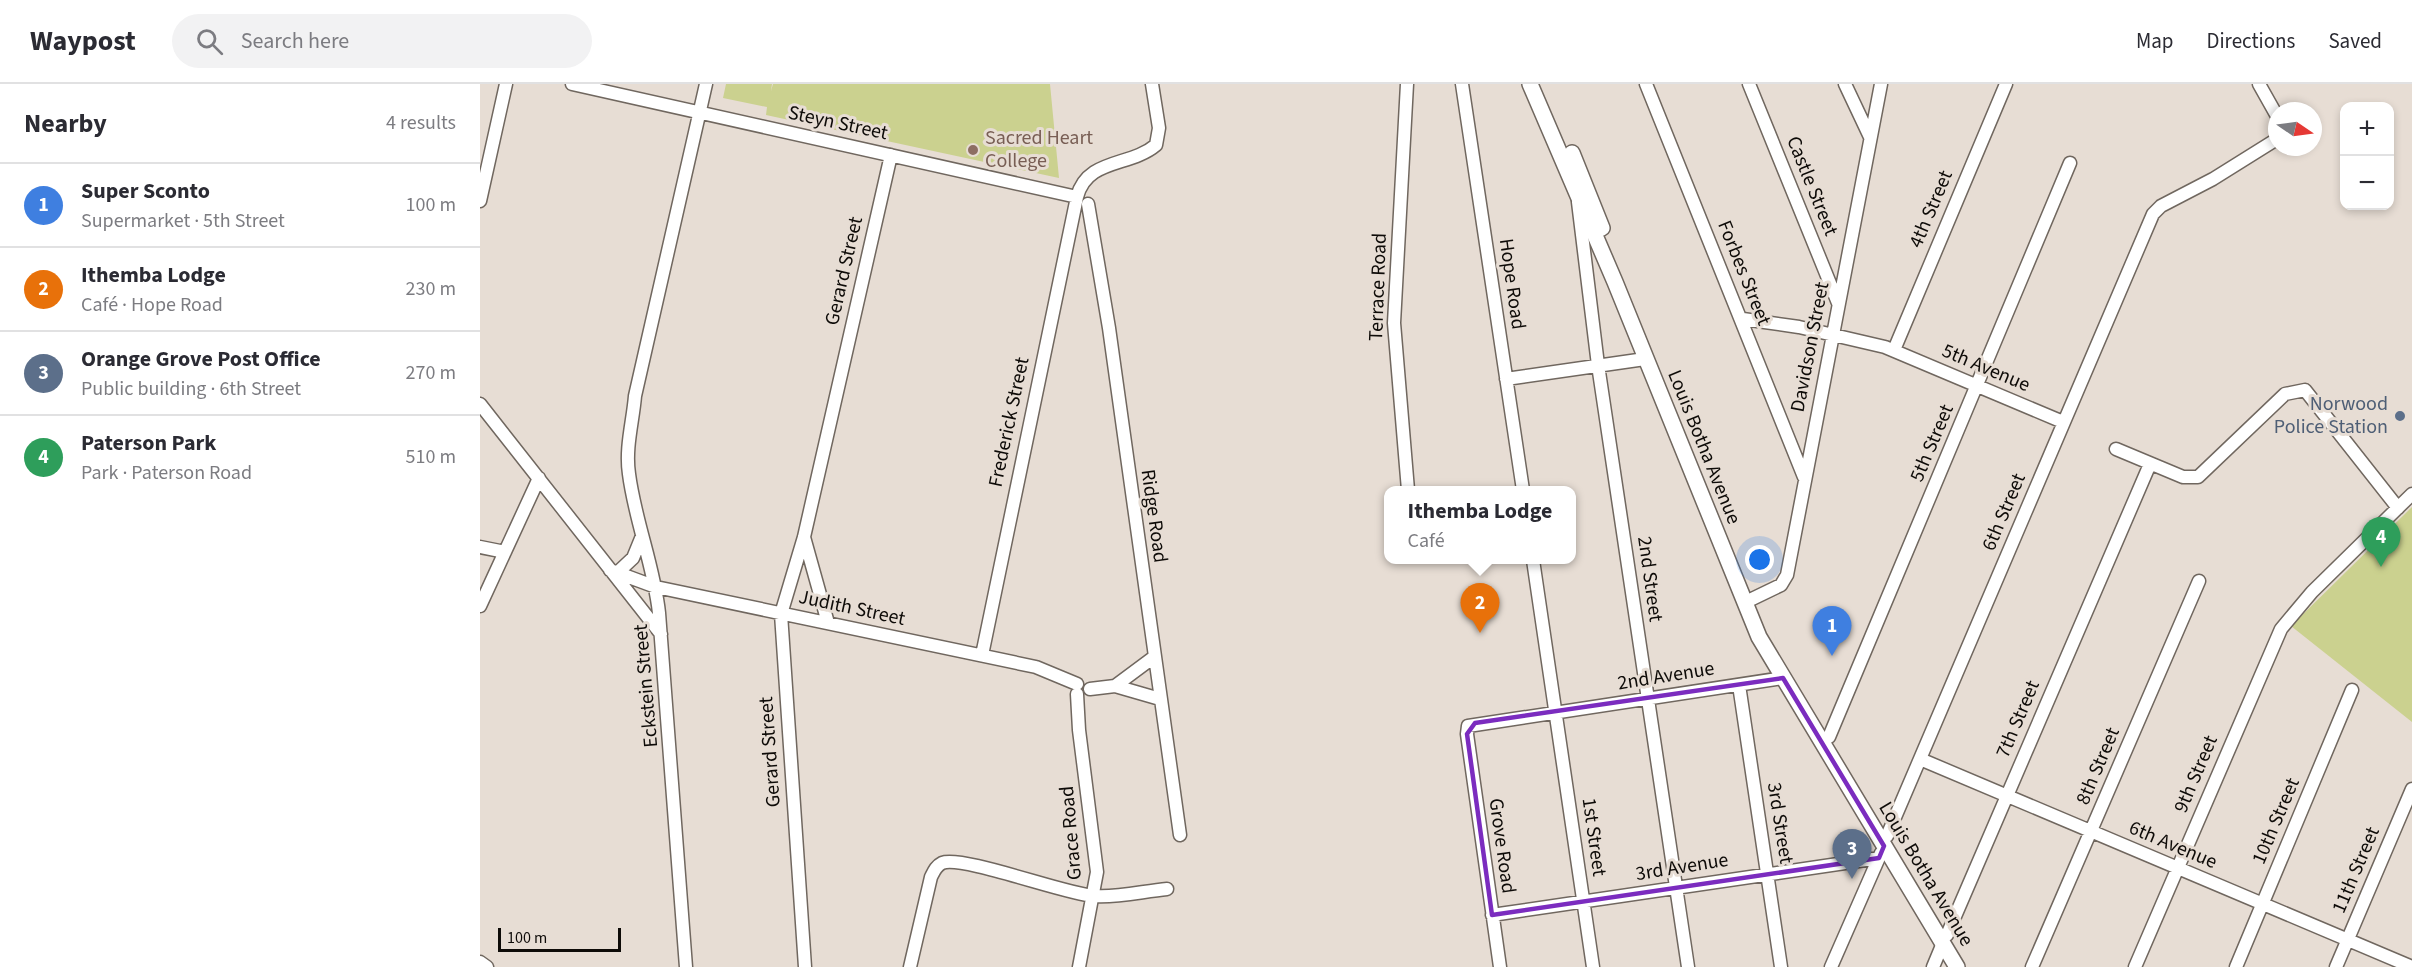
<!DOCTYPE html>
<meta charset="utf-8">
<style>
body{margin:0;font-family:"Source Sans 3",sans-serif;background:#f2f2f3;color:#2b2b33}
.controls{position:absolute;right:18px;top:18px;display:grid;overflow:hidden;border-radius:12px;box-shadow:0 3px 9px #0003}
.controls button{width:54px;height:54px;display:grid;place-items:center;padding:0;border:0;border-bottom:2px solid #e1e1e2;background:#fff;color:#2b2b33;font:30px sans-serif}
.compass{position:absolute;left:1788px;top:18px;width:54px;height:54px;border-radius:50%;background:#fff;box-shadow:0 3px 9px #0003;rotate:103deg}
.scale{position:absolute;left:18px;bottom:15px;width:123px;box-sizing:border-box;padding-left:6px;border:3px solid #0e0b08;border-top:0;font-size:16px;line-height:21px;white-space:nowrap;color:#0e0b08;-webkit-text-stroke:4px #e7ddd4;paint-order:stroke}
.you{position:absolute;left:1280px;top:476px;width:21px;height:21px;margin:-15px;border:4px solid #fff;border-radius:50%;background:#1a73e8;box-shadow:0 0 0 9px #1a73e833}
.badge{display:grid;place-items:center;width:39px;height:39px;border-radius:50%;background:#0b8043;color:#fff;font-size:20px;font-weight:700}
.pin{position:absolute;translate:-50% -50px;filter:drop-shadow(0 2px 3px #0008)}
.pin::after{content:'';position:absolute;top:32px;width:21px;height:18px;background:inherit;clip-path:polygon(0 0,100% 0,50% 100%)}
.popup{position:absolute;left:904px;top:402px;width:192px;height:78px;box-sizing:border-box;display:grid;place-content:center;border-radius:12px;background:#fff;filter:drop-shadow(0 2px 4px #0005);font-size:20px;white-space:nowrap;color:#7c7c81}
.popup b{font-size:22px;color:#2b2b33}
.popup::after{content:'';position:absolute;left:50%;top:100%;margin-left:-12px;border:12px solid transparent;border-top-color:#fff}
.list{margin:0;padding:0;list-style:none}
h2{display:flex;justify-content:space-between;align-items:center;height:78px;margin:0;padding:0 24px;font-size:26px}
h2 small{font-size:20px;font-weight:400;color:#7c7c81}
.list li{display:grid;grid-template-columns:39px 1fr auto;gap:18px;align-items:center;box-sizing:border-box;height:84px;padding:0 24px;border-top:2px solid #e1e1e2}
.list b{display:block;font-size:22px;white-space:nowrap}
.list p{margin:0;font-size:20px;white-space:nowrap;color:#7c7c81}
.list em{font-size:20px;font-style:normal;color:#7c7c81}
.icon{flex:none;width:33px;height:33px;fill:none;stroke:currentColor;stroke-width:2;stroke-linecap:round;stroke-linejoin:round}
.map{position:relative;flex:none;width:1932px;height:883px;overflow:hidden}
header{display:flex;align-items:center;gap:36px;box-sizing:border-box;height:84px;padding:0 30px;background:#fff;border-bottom:2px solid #e1e1e2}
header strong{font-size:28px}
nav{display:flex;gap:33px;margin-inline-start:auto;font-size:21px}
.search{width:420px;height:54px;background:#f2f2f3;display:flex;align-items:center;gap:15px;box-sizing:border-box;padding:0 21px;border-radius:33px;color:#7c7c81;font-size:22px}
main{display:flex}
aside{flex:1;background:#fff}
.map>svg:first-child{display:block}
</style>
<header>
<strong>Waypost</strong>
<div class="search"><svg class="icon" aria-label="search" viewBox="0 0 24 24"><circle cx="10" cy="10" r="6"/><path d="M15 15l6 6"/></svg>Search here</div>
<nav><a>Map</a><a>Directions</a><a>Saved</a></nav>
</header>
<main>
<aside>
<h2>Nearby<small>4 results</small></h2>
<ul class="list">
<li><span class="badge" style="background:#3f7fe0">1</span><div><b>Super Sconto</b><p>Supermarket · 5th Street</p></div><em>100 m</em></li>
<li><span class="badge" style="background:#e8710a">2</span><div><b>Ithemba Lodge</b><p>Café · Hope Road</p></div><em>230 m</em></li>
<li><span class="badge" style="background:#5c6f8a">3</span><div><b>Orange Grove Post Office</b><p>Public building · 6th Street</p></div><em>270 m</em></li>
<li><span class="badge" style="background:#2e9e5b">4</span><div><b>Paterson Park</b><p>Park · Paterson Road</p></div><em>510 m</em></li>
</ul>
</aside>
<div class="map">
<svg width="1932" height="883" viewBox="0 0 1932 883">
<rect width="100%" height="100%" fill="#e7ddd4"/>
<path fill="#cbd18f" d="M246,0H292L291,7L293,0H570L579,94L286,31L287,23L243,14Z
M1932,423V638L1811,542Z"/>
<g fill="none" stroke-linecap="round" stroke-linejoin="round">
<g stroke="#70675f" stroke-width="15">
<path id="minor" d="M92,0L597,113C607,74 650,83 676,61L679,44L672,0
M927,0L914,239L928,406
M982,0L1043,406
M1166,0L1324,393
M1269,0L1358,219
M1365,0L1390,53
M1779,0L1797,32
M0,117L26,0
M1098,118L1118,281L1208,883
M608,120L629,244L700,751
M1263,235L1319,243L1405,263L1583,338
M1414,266L1526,0
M1026,295L1165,275
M0,320L181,550
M1636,365L1703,393H1718L1805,310L1825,306L1918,424
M324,453L348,539
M0,463L25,468
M1053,476L1113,883
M130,486L176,503L556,583L597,600
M137,489L153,474L162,452
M1272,515L1301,501L1307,491L1401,0
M0,522L59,394
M502,571L597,113
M1259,601L1301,883
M635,602L680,615
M610,605L635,602L674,573
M597,610L599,646L617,788L599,883
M1349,653L1590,79
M1440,675L1932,883
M1407,752L1673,130L1681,122L1733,95L1797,55
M1012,831L1399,774
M1467,851L1670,380
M0,878L7,883
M206,883L179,529C174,482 155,437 149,390C145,364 153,337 155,312L226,0
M325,883L301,530L324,453L411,71
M430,883L451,793C454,787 456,782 462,779C482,771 585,810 614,812C637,814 664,807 687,805
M1020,883L987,650L988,642L1303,594
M1351,883L1401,769
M1453,883L1463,859
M1552,883L1719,497
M1655,883L1801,545L1832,508L1932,410
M1756,883L1872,606
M1856,883L1932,705"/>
</g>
<g stroke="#70675f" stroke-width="18">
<path id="major" d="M1050,0L1135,198L1279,553L1477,883
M1092,69L1122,144"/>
</g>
<use href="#minor" stroke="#fff" stroke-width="12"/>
<use href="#major" stroke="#fff" stroke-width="15"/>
</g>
<path fill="none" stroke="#7b2cbf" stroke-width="4.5" stroke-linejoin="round" d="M1303,594L1404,762L1399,774L1012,831L987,650L995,639Z"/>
<circle fill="#8d6e63" stroke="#e7ddd4" stroke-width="2" cx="493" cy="66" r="6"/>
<circle fill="#5c6f8a" stroke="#e7ddd4" stroke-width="2" cx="1920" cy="332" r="6"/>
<g text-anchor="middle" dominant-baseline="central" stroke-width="6" stroke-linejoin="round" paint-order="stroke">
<g font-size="20" fill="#0e0b08" stroke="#e7ddd4">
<text transform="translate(358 39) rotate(12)">Steyn Street</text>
<text transform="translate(1332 102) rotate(68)">Castle Street</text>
<text transform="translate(1451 125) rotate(-67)">4th Street</text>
<text transform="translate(364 187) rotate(-77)">Gerard Street</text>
<text transform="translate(1264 189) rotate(68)">Forbes Street</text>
<text transform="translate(1032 200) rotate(82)">Hope Road</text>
<text transform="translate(898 203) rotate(-88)">Terrace Road</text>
<text transform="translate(1330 263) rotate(-79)">Davidson Street</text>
<text transform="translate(1506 284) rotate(23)">5th Avenue</text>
<text transform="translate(529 338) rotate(-78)">Frederick Street</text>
<text transform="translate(1452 359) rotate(-67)">5th Street</text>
<text transform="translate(1224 363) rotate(68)">Louis Botha Avenue</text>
<text transform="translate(1524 428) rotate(-67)">6th Street</text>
<text transform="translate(674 432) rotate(82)">Ridge Road</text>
<text transform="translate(1170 495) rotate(82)">2nd Street</text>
<text transform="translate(372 524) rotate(12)">Judith Street</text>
<text transform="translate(1186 592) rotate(-9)">2nd Avenue</text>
<text transform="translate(166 602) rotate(-95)">Eckstein Street</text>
<text transform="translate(1538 635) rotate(-67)">7th Street</text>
<text transform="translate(290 668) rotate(-94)">Gerard Street</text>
<text transform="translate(1618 682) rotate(-67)">8th Street</text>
<text transform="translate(1716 690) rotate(-67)">9th Street</text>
<text transform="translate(1796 737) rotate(-67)">10th Street</text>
<text transform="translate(1300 739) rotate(81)">3rd Street</text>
<text transform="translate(591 749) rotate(-95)">Grace Road</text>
<text transform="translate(1114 753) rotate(82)">1st Street</text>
<text transform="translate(1693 761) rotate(23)">6th Avenue</text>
<text transform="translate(1022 762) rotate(82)">Grove Road</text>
<text transform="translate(1202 783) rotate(-9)">3rd Avenue</text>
<text transform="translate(1876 786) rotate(-67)">11th Street</text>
<text transform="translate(1446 790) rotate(59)">Louis Botha Avenue</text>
</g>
<g font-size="20" fill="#785e54" stroke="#e7ddd4" text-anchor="start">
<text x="505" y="54">Sacred Heart<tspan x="505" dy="23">College</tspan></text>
</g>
<g font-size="20" fill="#4e5e75" stroke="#e7ddd4" text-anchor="end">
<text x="1908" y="320">Norwood<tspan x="1908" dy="23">Police Station</tspan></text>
</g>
</g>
</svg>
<div class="controls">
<button>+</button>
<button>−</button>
</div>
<svg class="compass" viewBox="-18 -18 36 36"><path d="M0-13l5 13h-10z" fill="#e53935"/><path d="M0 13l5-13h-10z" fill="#7c7c81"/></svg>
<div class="scale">100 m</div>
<div class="you"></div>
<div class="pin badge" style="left:1352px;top:572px;background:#3f7fe0">1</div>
<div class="pin badge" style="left:1000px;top:549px;background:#e8710a">2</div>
<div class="popup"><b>Ithemba Lodge</b>Café</div>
<div class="pin badge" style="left:1372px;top:795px;background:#5c6f8a">3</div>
<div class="pin badge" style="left:1901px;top:483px;background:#2e9e5b">4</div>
</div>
</main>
